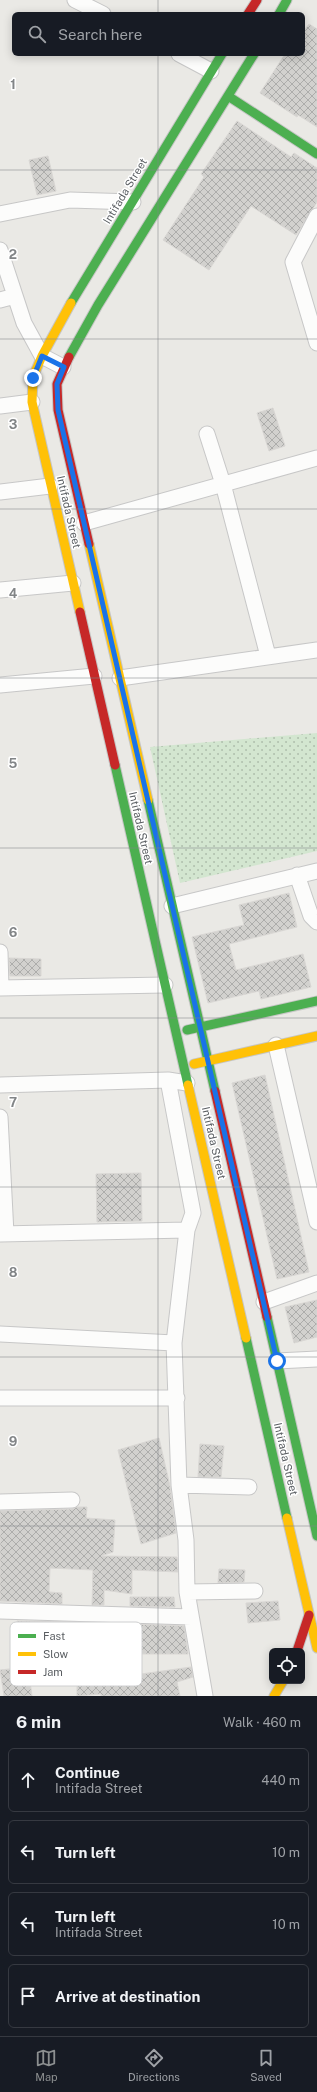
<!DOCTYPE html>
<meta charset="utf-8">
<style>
body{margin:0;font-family:"Public Sans",sans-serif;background:#242831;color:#f1f3f6}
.controls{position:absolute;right:12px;bottom:12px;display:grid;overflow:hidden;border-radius:6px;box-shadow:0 2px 10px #0003}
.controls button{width:36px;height:36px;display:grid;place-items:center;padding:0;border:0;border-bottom:1px solid #363941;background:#171b24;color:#f1f3f6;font:20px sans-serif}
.stop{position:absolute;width:12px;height:12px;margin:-9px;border:3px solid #1a73e8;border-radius:50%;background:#fff}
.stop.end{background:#1a73e8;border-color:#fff;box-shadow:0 1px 4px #0008}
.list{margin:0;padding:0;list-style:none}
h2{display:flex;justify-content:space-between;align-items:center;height:52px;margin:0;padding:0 16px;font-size:17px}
h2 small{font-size:13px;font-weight:400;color:#9ea1a6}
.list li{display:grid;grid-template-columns:26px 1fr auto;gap:12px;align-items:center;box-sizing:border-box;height:64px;margin:0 8px 8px;padding:0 8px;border:1px solid #363941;border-radius:6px}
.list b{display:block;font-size:15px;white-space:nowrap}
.list p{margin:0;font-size:13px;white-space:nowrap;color:#9ea1a6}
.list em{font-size:13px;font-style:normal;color:#9ea1a6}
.icon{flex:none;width:22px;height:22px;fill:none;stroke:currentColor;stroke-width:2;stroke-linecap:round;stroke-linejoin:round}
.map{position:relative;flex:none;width:317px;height:1696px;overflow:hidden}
.search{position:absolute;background:#171b24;box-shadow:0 2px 10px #0003;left:12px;right:12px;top:12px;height:44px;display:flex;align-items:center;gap:10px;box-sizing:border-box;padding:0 14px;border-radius:6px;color:#9ea1a6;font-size:15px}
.sheet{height:340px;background:#171b24}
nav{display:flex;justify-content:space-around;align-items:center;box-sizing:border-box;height:56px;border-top:1px solid #363941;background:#171b24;font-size:11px;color:#9ea1a6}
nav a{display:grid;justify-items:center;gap:2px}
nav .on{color:#8c8f90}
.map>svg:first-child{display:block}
</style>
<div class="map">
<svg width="317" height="1696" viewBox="0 0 317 1696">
<defs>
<pattern id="grass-dots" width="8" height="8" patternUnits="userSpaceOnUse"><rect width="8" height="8" fill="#d3e6d0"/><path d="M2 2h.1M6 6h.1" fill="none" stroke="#aebeac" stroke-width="1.8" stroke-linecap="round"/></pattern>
<pattern id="building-cross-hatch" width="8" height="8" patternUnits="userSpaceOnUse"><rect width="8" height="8" fill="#d2d1ce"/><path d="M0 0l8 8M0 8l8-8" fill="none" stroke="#adadab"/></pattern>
</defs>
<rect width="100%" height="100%" fill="#eae9e5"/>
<path fill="url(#grass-dots)" d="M317,733V851L180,883L150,747Z"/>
<path fill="url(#building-cross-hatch)" stroke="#d9d7d4" d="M309,24L317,29V127L298,115L297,117L260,93L285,54H303V32Z
M237,121L291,157L294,153L317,168V202L296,235L251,206L209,270L163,240L204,177L201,174Z
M48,156L56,191L37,195L29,160Z
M273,408L285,446L269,451L257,413Z
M289,893L297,927L229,944L236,970L303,954L311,987L261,999L259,991L208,1003L192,937L244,925L239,905Z
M9,958L41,959V976H10Z
M265,1075L309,1272L277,1279L232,1083Z
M141,1173L142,1221L97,1222L96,1174Z
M317,1300V1337L294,1343L285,1307Z
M159,1438L170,1486L176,1533L141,1544L118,1450Z
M200,1444L224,1446L221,1477H198Z
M77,1507H87L86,1518L115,1520L113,1552L101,1556L177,1557L178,1572L132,1570V1594L104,1590V1605H92L93,1570L50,1568L49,1592L62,1593V1604L0,1601V1511L72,1509Z
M219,1569L245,1570L244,1582L218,1583Z
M130,1597H174L175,1607L130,1606Z
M278,1601L280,1620L248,1623L246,1603Z
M17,1621L104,1623V1625L130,1628L131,1624L184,1626L188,1654H130V1639H104L105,1654L65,1658L67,1672L30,1681L32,1696H4L0,1670L27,1667L28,1641H18Z
M191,1667L193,1677L177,1682L180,1696H101V1694L77,1696V1683Z"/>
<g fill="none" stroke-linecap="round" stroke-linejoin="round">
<g stroke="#c7c7c7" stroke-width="17">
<path id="street" d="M75,0L103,14
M179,54L211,71
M0,214L70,200L133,202
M317,216L293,262L317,343
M0,250L24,323L42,356L63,367
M0,300L15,296
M0,406L32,402
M207,434L223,484L268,656
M0,492L50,486
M84,523L317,458
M0,590L73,583
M120,678L317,650
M0,685L94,676
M297,875L311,916L317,922
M172,906L317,871
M0,952L1,988
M0,988L165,985
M276,1045L317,1222
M168,1080L193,1213L187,1230
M0,1085L168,1080L187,1083
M0,1117L6,1234
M0,1234L187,1230L174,1343L179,1485L186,1540L187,1592L205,1696
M264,1302L317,1283
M0,1334L174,1343
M277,1361L317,1359
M0,1398H177
M179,1485L249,1487
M0,1502L72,1500
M187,1592L255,1591
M0,1611L191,1617"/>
</g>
<g stroke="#c6c6c5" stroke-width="11">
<path id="fast" d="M279,14L287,0
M228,96L317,154
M71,303L222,54
M69,357L98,305L254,54
M115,765L188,1085
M148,800L215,1091
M187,1030L317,1001
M267,1317L317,1536
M246,1338L287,1518"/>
</g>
<g stroke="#c6c6c5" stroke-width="11">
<path id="slow" d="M71,303L42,356L33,377L32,402L80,612
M89,544L148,800
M194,1064L317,1036
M188,1085L246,1338
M287,1518L317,1648
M274,1696L283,1681"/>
</g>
<g stroke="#c6c6c5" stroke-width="11">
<path id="jam" d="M248,14L257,0
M69,357L57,384L58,410L89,544
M80,612L115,765
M215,1091L267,1317
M297,1651L309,1615"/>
</g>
<use href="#street" stroke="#fcfcfb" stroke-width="15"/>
<use href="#fast" stroke="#4caf50" stroke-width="9"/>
<use href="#slow" stroke="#ffc107" stroke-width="9"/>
<use href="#jam" stroke="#c62828" stroke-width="9"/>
</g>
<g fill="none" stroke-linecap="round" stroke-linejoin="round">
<path stroke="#1a73e8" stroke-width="5" d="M33,378L42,356L64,367L57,384L58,410L277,1361"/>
</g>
<path fill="none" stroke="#828587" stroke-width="1" stroke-opacity="0.55" d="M158,0V14M158,54V1696M0,170H317M0,339H317M0,509H317M0,678H317M0,848H317M0,1018H317M0,1187H317M0,1357H317M0,1526H317"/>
<g text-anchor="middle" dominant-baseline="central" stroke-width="3" stroke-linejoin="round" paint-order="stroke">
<g font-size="11" fill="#5a5e62" stroke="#fff">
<text transform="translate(125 191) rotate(-59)">Intifada Street</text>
<text transform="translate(69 512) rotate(77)">Intifada Street</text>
<text transform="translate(141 828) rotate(77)">Intifada Street</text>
<text transform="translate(214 1143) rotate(77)">Intifada Street</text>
<text transform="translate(286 1459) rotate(77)">Intifada Street</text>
</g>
</g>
<rect x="10" y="1622" width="132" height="64" rx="6" fill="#fff" stroke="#cecfd0" stroke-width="1"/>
<rect x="18" y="1634" width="18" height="4" fill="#4caf50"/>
<rect x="18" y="1652" width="18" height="4" fill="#ffc107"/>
<rect x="18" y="1670" width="18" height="4" fill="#c62828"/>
<g font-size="11" fill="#5a5e62">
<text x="43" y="1640">Fast</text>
<text x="43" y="1658">Slow</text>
<text x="43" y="1676">Jam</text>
</g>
<g font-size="13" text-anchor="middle" font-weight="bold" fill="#828587" stroke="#fff" stroke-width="3" stroke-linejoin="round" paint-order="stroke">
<text x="13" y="89">1</text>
<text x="13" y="259">2</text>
<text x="13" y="429">3</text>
<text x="13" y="598">4</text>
<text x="13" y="768">5</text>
<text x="13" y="937">6</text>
<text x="13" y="1107">7</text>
<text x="13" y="1277">8</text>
<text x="13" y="1446">9</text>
</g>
</svg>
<div class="controls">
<button><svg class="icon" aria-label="locate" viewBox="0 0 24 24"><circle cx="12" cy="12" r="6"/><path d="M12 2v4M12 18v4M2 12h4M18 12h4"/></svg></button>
</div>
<div class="stop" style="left:277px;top:1361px"></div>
<div class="stop end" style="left:33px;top:378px"></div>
<div class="search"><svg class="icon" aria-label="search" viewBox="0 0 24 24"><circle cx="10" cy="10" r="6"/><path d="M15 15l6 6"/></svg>Search here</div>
</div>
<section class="sheet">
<h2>6 min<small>Walk · 460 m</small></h2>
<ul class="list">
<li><svg class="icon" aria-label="ahead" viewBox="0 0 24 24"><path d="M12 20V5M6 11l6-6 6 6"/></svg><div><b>Continue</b><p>Intifada Street</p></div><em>440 m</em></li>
<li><svg class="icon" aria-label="left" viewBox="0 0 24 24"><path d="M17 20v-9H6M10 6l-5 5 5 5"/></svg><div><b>Turn left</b></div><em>10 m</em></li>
<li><svg class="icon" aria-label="left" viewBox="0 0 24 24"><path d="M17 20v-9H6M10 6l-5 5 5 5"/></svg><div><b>Turn left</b><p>Intifada Street</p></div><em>10 m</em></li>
<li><svg class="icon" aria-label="arrive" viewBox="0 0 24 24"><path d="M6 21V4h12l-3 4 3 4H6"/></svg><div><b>Arrive at destination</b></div></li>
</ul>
</section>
<nav>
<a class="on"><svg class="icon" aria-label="map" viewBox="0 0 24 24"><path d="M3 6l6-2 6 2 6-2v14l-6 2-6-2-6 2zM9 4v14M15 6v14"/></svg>Map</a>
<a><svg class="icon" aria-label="directions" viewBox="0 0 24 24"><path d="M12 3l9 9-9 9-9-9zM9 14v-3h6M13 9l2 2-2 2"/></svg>Directions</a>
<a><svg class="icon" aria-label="saved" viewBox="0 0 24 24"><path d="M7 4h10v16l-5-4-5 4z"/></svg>Saved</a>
</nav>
